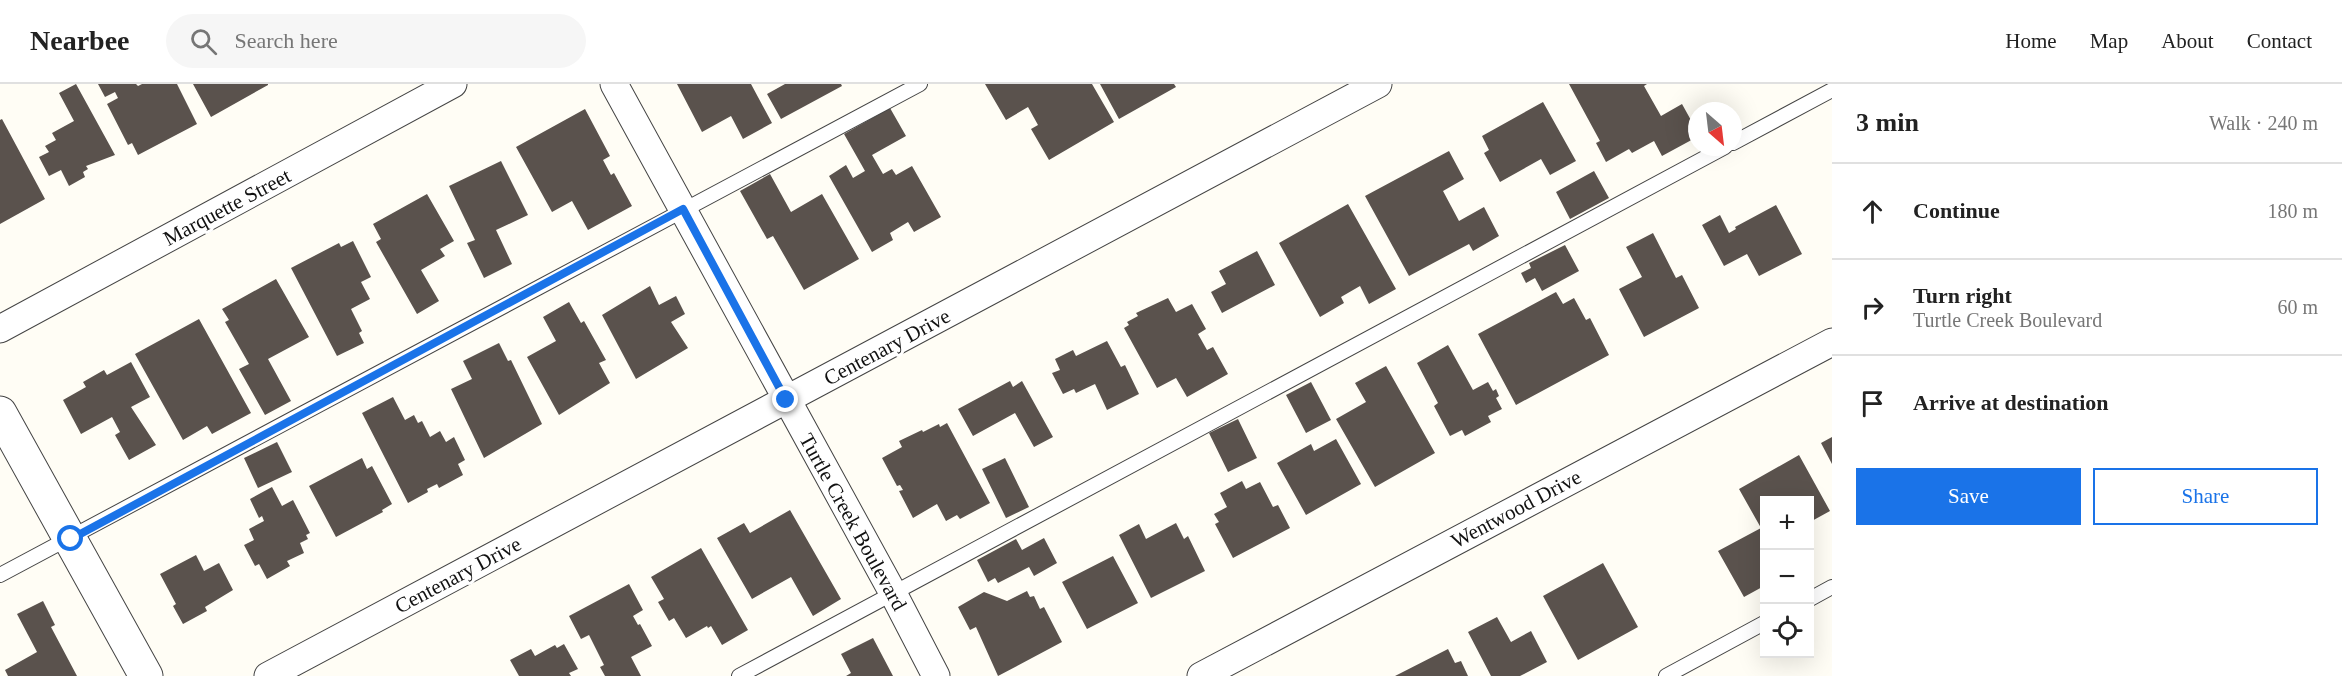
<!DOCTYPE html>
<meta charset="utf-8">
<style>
body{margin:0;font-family:"Times New Roman",serif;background:#f6f6f6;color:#222}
.controls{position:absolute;right:18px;bottom:18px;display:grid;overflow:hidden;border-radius:0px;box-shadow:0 6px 24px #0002}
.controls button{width:54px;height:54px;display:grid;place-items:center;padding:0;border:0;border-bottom:2px solid #e0e0e0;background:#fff;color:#222;font:30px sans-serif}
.compass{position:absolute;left:1688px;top:18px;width:54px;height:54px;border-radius:50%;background:#fff;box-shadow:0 6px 24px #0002;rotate:152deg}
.stop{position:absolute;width:18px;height:18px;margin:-14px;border:4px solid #1a73e8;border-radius:50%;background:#fff}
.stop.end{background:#1a73e8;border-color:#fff;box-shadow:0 2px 6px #0008}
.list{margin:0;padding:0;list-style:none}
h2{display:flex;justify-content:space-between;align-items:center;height:78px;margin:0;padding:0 24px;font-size:26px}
h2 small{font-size:20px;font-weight:400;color:#767676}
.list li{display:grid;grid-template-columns:39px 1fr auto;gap:18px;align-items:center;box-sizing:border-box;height:96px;padding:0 24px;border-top:2px solid #e0e0e0}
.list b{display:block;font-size:22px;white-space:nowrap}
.list p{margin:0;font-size:20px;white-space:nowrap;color:#767676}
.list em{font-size:20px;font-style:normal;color:#767676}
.actions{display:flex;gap:12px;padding:18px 24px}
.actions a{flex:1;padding:14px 0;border:2px solid #1a73e8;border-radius:0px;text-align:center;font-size:21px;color:#1a73e8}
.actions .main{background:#1a73e8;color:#fff}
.icon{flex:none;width:33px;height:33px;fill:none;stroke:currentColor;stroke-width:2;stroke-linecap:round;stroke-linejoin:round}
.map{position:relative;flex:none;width:1832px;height:592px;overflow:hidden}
header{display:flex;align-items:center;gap:36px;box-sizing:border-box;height:84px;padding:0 30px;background:#fff;border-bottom:2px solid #e0e0e0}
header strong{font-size:28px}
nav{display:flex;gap:33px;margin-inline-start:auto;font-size:21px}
.search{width:420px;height:54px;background:#f6f6f6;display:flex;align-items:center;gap:15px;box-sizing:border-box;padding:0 21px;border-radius:33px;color:#767676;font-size:22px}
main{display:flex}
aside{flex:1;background:#fff}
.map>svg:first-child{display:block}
</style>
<header>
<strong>Nearbee</strong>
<div class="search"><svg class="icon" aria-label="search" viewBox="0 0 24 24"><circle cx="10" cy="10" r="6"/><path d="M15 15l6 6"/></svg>Search here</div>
<nav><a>Home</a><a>Map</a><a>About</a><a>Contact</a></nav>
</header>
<main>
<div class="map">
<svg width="1832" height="592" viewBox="0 0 1832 592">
<rect width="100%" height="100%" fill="#fffdf5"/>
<path fill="#5a524d" d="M76,0L115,71L86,82L88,85L83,88L85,93L69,102L61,86L49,92L39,73L49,68L45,62L56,56L52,49L74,37L59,9Z
M98,0H136L138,2L142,0H177L197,40L138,71L132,59L128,61L107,20L118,14L115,8L105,13Z
M193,0H268V1L211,33Z
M677,0H751L772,39L743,55L731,32L702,48Z
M785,0H841L842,2L781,35L767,10Z
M985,0H1092L1114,38L1049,76L1031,45L1038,41L1028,23L1006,36Z
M1100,0H1174L1176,3L1119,35Z
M1569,0H1647L1644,2L1661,32L1682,20L1697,47V53L1662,72L1654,57L1632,69L1629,65L1606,78L1596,59L1600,57Z
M1543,18L1576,77L1550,91L1541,75L1500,98L1484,69L1489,66L1482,52Z
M890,24L906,52L872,71L883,90L892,85L896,91L912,82L941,133L914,148L908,138L890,149L893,156L872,168L829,92L846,81L853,94L865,87L844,50Z
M585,25L610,72L603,76L611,91L614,89L632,122L588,146L572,117L552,128L516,63Z
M2,35L45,115L0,140V36Z
M1449,67L1464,95L1443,107L1459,137L1484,123L1499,152L1473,167L1469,160L1409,192L1365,112Z
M501,77L528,131L496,146L512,180L484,194L467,159L475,156L449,102Z
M1594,87L1609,114L1570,135L1556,108Z
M770,90L791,128L822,110L859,175L804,206L773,152L767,155L740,107Z
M427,110L454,157L440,165L445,172L421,186L439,217L417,230L376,158L381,155L373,140Z
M1348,120L1396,205L1369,220L1360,202L1341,213L1344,219L1320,233L1279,159Z
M1776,121L1802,170L1759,192L1747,170L1724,182L1702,141L1720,131L1729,149L1736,145L1735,143Z
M1653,149L1676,194L1682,191L1699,224L1644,253L1619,205L1642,193L1626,163Z
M353,157L371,193L361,198L370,215L351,225L362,247L359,249L364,259L337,272L291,184L339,159L341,163Z
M1565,161L1579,187L1542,207L1535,194L1526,199L1521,189L1531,184L1529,179Z
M1257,167L1275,201L1222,229L1211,208L1226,200L1219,187Z
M276,195L309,253L268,275L291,317L265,331L239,285L249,280L225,238L229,236L222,225Z
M650,202L659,221L676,212L685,230L671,238L688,264L636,295L602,231Z
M1556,208L1563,220L1574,214L1586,236L1590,234L1609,271L1516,321L1478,250Z
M1168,214L1176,228L1192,220L1206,245L1198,250L1207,266L1213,263L1228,290L1187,313L1176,294L1157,304L1124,244L1129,241L1127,238L1138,232L1136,229Z
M569,218L581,239L584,237L606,276L599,279L610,299L559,331L527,273L556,257L543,233Z
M199,235L251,329L212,350L207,342L183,356L135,270Z
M1107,257L1121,283L1125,281L1139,310L1107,326L1095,300L1076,309L1074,305L1063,310L1052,289L1060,286L1055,275L1073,266L1076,272Z
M499,259L508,277L511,276L542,340L484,374L451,305L472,295L463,277Z
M1448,261L1473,306L1488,298L1493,307L1496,305L1499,312L1496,314L1502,325L1488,332L1491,338L1465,352L1462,346L1450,352L1434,322L1438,319L1417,279Z
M131,278L150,313L131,323L156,361L129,376L115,351L120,348L112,333L81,350L63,316L86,303L83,298L104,286L107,291Z
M1386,282L1435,369L1375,403L1336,335L1366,318L1355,299Z
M1010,297L1013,303L1022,297L1053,353L1034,363L1015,329L973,352L958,325Z
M1311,298L1331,336L1306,349L1286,311Z
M393,313L405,336L414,331L418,339L422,337L430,353L440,347L446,358L454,353L465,376L458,380L463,391L439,404L437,400L427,405L428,408L408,419L362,329Z
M1238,335L1257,374L1228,388L1209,349Z
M947,339L990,419L960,435L957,431L946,437L937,420L913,434L899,407L903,406L900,401L897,402L882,374L902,363L899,357L922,346L923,348L939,340L940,343Z
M1832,353V380L1821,359Z
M1336,355L1361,400L1306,431L1277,379L1311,360L1314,367Z
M277,358L292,388L258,404L244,374Z
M1799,371L1830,427L1810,438V416H1764V502L1744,513L1718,467L1761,444L1739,405Z
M362,374L367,385L372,382L392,420L382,426L383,428L336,453L309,402Z
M1005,374L1029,423L1006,434L982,385Z
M1242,397L1246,405L1260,398L1273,423L1278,421L1290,444L1233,474L1215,440L1219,438L1214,430L1227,423L1220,409Z
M272,403L282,422L293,416L310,449L306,451L308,455L300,459L304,469L287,477L290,482L267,495L259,480L255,482L244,461L254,456L249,445L264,437L262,432L259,434L250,415Z
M790,426L841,515L813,532L791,493L752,515L717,454L744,439L750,449Z
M1176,439L1184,455L1188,452L1205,487L1151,514L1119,451L1139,440L1146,455Z
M1044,454L1057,479L1034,492L1029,483L998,499L995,494L988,498L977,476L1016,455L1022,466Z
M701,464L748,546L722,561L711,542L708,544L707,542L686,554L674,534L669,537L658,518L664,515L651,493Z
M196,471L204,487L219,479L233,506L205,523L207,527L183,540L173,522L176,520L160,490Z
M1113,472L1138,519L1087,545L1062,498Z
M1603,479L1638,543L1578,576L1543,512Z
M629,500L643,526L633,532L638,541L640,540L652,562L631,573L641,592H605L600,583L604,581L589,551L581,555L569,532Z
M1027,507L1030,513L1034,512L1040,525L1044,523L1062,558L998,592L976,543L970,546L958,523L984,508L1007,517Z
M43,517L55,541L51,543L77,592H8L5,586L37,568L17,530Z
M1497,533L1511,558L1531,547L1547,578L1520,592H1491L1468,548Z
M873,554L893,592H846L851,589L841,570Z
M564,560L578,585L569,589L571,592H519L510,576L531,565L535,572L555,561L557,564Z
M1448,565L1455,579L1461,577L1468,592H1395Z"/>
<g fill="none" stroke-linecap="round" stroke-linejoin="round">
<g stroke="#444" stroke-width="16">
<path id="service" d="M1733,59L1832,6
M0,491L920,0
M1810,515L1832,503
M739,592L1725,63
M1666,592L1764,539"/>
</g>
<g stroke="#444" stroke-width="29">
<path id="minor" d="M614,0L893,509L936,592
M0,245L453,0
M268,592L1378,0
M1201,592L1832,258"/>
</g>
<g stroke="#444" stroke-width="35">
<path id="tertiary" d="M0,329L146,592"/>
</g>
<use href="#service" stroke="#fff" stroke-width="14"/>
<use href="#minor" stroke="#fff" stroke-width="27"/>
<use href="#tertiary" stroke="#fff" stroke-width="33"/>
</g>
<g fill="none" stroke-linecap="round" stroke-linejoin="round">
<path stroke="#1a73e8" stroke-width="8" d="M71,455L683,125L786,316"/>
</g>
<g text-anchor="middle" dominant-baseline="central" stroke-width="6" stroke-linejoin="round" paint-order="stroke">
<g font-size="21" fill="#111" stroke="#fff">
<text transform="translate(227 123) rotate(-28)">Marquette Street</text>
<text transform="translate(887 263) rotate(-28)">Centenary Drive</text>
<text transform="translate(1516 425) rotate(-28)">Wentwood Drive</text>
<text transform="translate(853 438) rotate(61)">Turtle Creek Boulevard</text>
<text transform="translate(458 491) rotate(-28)">Centenary Drive</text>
</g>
</g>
</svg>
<div class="controls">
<button>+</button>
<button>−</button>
<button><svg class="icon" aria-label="locate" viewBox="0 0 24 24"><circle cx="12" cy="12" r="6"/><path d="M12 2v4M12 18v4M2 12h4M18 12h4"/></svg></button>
</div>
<svg class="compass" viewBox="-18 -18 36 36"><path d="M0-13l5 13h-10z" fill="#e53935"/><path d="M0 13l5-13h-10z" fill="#767676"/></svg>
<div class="stop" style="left:71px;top:455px"></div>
<div class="stop end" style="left:786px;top:316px"></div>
</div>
<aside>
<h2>3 min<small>Walk · 240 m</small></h2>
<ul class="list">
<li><svg class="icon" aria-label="ahead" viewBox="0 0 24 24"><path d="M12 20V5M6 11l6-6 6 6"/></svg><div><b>Continue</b></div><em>180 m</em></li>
<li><svg class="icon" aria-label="right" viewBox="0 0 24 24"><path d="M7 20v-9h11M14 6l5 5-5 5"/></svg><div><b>Turn right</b><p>Turtle Creek Boulevard</p></div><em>60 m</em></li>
<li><svg class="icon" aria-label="arrive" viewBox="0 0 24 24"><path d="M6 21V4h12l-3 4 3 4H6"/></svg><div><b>Arrive at destination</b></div></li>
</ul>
<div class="actions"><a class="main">Save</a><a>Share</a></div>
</aside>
</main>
